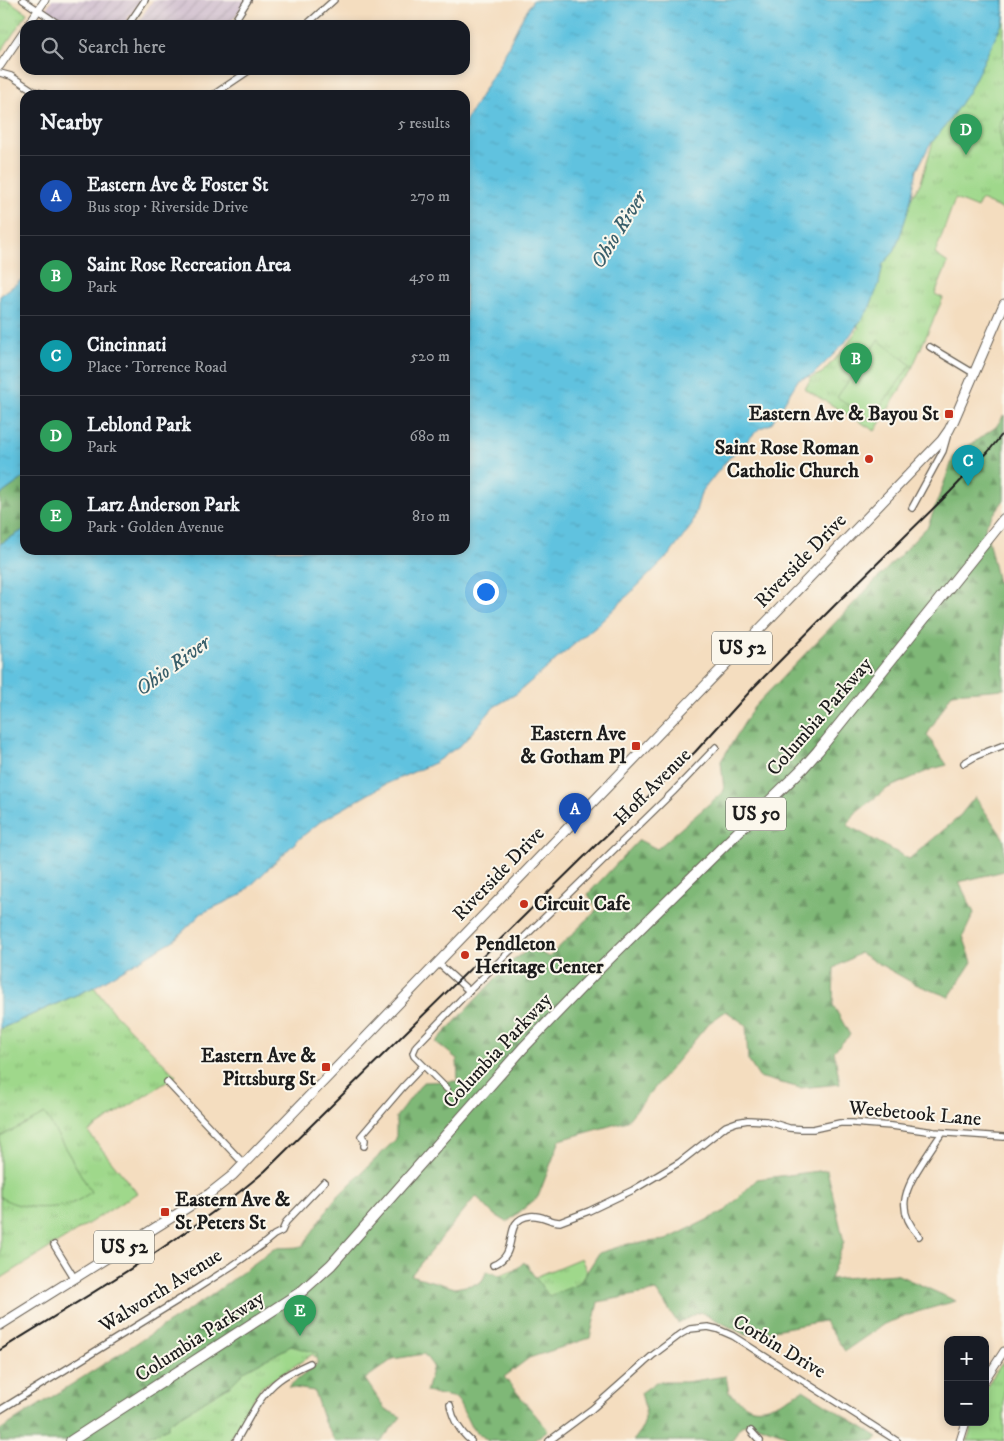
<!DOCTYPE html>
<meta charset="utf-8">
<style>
body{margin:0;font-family:"IM FELL DW Pica",serif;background:#242831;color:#f1f3f6}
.controls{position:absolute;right:15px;bottom:15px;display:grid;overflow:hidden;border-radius:10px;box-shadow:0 2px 8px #0003}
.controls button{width:45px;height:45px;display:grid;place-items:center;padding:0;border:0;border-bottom:1px solid #363941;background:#171b24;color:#f1f3f6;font:25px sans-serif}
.you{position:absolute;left:485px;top:591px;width:18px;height:18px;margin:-12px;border:4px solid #fff;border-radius:50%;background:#1a73e8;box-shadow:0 0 0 8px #1a73e833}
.badge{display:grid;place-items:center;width:32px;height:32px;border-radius:50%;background:#1a73e8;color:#fff;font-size:16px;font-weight:700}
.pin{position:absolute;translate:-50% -41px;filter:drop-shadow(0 1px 2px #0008)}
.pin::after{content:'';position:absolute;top:26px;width:18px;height:15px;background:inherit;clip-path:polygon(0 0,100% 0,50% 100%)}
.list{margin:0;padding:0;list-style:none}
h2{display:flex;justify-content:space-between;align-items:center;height:65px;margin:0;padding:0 20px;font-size:21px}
h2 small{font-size:16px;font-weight:400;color:#9ea1a6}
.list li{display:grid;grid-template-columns:32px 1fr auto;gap:15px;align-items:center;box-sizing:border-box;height:80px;padding:0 20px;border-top:1px solid #363941}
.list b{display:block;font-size:19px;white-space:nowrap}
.list p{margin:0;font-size:16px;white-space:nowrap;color:#9ea1a6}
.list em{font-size:16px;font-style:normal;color:#9ea1a6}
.icon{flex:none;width:28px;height:28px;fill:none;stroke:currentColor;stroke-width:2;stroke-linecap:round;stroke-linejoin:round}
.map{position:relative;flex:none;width:1004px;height:1441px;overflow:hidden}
.search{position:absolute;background:#171b24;box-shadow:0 2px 8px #0003;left:20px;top:20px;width:450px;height:55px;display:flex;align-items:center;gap:12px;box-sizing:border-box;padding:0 18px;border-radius:15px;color:#9ea1a6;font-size:19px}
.panel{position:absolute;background:#171b24;box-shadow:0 2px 8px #0003;left:20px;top:90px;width:450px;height:465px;border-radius:15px}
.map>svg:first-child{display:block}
</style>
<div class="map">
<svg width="1004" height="1441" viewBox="0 0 1004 1441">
<defs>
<pattern id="industrial-furrows" width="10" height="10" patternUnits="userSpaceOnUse" patternTransform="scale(1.25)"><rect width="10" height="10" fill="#cfbdce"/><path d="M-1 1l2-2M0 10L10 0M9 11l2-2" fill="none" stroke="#b1a2b0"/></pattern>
<pattern id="grass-tufts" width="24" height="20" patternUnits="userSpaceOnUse" patternTransform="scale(1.25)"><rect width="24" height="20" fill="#9fd88b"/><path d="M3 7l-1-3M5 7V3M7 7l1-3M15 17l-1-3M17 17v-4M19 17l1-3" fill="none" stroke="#88b977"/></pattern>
<pattern id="forest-firs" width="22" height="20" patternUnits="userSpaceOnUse" patternTransform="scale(1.25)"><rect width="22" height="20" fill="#7fb877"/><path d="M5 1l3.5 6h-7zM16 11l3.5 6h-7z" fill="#679561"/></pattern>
<pattern id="water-ripples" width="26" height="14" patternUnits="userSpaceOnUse" patternTransform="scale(1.25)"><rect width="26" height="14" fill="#61c2df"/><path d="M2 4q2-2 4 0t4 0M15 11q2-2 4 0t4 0" fill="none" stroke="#54a6bf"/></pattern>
</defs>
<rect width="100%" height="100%" fill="#fbf7ec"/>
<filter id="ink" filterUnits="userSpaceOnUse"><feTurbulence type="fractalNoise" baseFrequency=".02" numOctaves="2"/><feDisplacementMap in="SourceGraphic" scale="10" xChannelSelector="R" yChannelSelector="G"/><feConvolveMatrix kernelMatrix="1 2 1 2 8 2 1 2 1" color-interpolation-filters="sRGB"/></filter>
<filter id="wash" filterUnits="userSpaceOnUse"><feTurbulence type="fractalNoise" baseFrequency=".0096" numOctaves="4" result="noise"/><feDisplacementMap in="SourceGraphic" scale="20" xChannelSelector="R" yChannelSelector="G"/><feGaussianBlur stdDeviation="1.12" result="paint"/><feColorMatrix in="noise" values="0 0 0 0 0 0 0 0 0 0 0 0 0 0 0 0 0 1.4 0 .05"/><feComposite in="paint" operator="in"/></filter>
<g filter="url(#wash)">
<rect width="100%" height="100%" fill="#f4ddbf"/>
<path fill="url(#industrial-furrows)" d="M52,0H141L123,25H69L47,10V7Z
M153,0H247L229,25H136Z"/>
<path fill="url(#grass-tufts)" stroke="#5e7a54" d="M0,0H8L27,13L0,53Z
M1004,0V210L981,200L977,208L955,199L935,254L948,263L935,294L943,298L909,375L875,431L805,389L811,378L822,373L834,360L845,348L859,327L842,317L921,182L937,128Z
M94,987L112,1011L176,1076L88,1132L137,1193L0,1279V1029Z
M581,1258L598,1298L321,1366L313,1354L260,1388L229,1441H138L198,1386L215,1357L391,1304L479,1284L527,1264L533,1278Z
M1004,1360V1441H967L973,1422H985V1392L990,1381Z"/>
<path fill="url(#forest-firs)" stroke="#4e6a4a" d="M1004,415V500L985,526L999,587L1004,595V689L952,693L927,735L947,765L932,769L888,788L857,811L847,825L909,859L958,818L975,797L1004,839V871L959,882L974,913L963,936L972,962L949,997L913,983L860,953L834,968L833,1005L850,1035L834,1051L840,1084L800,1088L759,1077L748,1060L746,1025L726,1011L709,1023L627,1121L560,1140L538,1197L507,1222L492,1213L476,1196L411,1275L455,1288L481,1283L487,1271L507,1278L524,1262L549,1296L579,1284L599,1253L628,1244L666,1240L725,1211L757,1179L827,1170L844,1242L830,1279L896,1274L956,1301L917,1312L884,1324L845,1351L824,1321L746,1335L700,1312L678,1323L656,1291L598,1302L590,1338L529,1358L504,1377L548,1430L533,1441H488L471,1427L457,1398L426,1392L433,1366L424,1354L393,1359L365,1379L385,1409L401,1417L381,1441H335L324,1422L314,1391L288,1387L317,1364V1353L291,1346L246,1370L231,1385L168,1423V1428L135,1441H91L92,1440L84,1441H0V1430L209,1297L275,1248L302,1247L334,1200L396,1139V1117L423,1082L458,1081L457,1059L436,1042L511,962L531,948L549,957L597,910L588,894L639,840L657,849L724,791L721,761L754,707L928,526L954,456L996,427Z
M25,477V529L0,544V495Z
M726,1376L729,1393C736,1398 745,1406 753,1408C768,1411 790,1397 803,1390L878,1437L873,1441H789L786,1435L748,1422L739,1428L732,1441H633C648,1423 647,1414 641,1393L656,1382H686Z"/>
<path fill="#9fd88b" stroke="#5e7a54" d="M1004,116V151L1002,149L999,126Z
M878,340L911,365L870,420L837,397Z
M45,1114L91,1192C85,1196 77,1202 70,1204C49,1210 19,1209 0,1197V1137Z"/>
<path fill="url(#water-ripples)" stroke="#3e6f7e" d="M533,0H1004V19L1002,24L969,91L946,125L929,146L917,170L909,208L901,233L894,252L883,264L879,284L869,309L844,344L813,375L798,380L771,424L760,428L730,457L715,475L701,493L692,525L671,553L605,618L516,694L494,707L462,744L434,763L386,784L320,822L299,839L241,895L202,913L174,940L94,987L0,1029V544L25,529V550H465V122L500,63L522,18Z
M25,277V477L0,495V296Z"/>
</g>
<g filter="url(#ink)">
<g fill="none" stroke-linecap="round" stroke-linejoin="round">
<g stroke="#686055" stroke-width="8">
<path id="minor" d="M23,0L60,25
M128,25L145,0
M232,25L248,0
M306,25L334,0
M0,73L11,76L34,91L48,95
M213,95L250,70
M930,347L975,374
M912,508L943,451L947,437
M964,763L976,756L1004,745
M438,963L469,991
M167,1082L244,1164
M447,1089L414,1056L413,1053L416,1046L469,991L673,792L716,747
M364,1146L365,1140L361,1136L403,1087L423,1066
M919,1236C896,1211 904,1191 920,1166C927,1155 934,1144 942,1133
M54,1245L75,1279
M493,1265C522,1254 500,1220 530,1216C541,1214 549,1222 560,1222L589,1211L633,1190L680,1162L726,1126L737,1122L748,1120L766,1121L789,1128L801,1129H813L840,1123H852L892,1126L934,1132L1004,1137
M450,1405C453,1420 459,1431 471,1441
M0,1410L193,1291L232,1266L262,1245L274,1235L282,1231L286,1222L324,1182
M751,1431L760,1441
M236,1441C248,1421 259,1395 279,1380C288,1373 299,1368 310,1363
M549,1441L592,1409L653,1355L681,1334L690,1329L708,1327L717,1329L733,1336L897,1441"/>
</g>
<g stroke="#686055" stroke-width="9">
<path id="tertiary" d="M28,25L45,0
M0,66L25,29
M985,1380L1004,1351
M960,1441L966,1422"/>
</g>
<g stroke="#686055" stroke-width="11">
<path id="primary" d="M0,1325L209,1194L233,1175L942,440L949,430L954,420L1004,304"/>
</g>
<g stroke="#686055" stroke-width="12">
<path id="trunk" d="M71,1441L301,1292L331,1265L523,1048L602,966L803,768L818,751L1004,519"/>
</g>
<use href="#minor" stroke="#fff" stroke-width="5.5"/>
<use href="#tertiary" stroke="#fff" stroke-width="7"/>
<use href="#primary" stroke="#fff" stroke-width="9"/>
<use href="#trunk" stroke="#fff" stroke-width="10"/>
<path stroke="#1c1c1c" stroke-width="2" d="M0,1350C90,1294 184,1240 265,1171L596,845L650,795L695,752L754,687L836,604L950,492L988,452L1004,432"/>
</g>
</g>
<g fill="#c8321e" stroke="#fbf7ec" stroke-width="2">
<rect x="944" y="409" width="10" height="10" rx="2.5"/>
<circle cx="869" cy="459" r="5"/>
<rect x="631" y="741" width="10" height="10" rx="2.5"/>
<circle cx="524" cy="904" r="5"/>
<circle cx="465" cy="955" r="5"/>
<rect x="321" y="1062" width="10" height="10" rx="2.5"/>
<rect x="160" y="1207" width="10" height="10" rx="2.5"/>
</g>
<g text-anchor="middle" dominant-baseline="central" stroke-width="4" stroke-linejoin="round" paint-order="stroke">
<g fill="#fbf7ec" stroke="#5f5e5a" stroke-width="1">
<rect x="712" y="631.5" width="60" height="33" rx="4"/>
<rect x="726" y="797.5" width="60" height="33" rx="4"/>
<rect x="94" y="1230.5" width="60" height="33" rx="4"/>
</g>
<g font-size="19" font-weight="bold" fill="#1c1c1c">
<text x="742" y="648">US 52</text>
<text x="756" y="814">US 50</text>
<text x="124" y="1247">US 52</text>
</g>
<g font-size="20" font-weight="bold" fill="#1c1c1c" stroke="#fbf7ec" text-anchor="end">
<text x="939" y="414">Eastern Ave &amp; Bayou St</text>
<text x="859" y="448">Saint Rose Roman<tspan x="859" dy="23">Catholic Church</tspan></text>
<text x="626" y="734">Eastern Ave<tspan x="626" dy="23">&amp; Gotham Pl</tspan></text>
<text x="534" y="904" text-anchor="start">Circuit Cafe</text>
<text x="475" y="944" text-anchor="start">Pendleton<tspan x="475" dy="23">Heritage Center</tspan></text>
<text x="316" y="1056">Eastern Ave &amp;<tspan x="316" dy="23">Pittsburg St</tspan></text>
<text x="175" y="1200" text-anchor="start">Eastern Ave &amp;<tspan x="175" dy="23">St Peters St</tspan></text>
</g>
<g font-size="20" fill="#1c1c1c" stroke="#fbf7ec">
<text transform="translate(801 561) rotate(-46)">Riverside Drive</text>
<text transform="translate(820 717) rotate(-49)">Columbia Parkway</text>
<text transform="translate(653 787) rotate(-45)">Hoff Avenue</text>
<text transform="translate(499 874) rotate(-46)">Riverside Drive</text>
<text transform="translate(498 1051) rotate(-47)">Columbia Parkway</text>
<text transform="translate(915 1114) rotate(5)">Weebetook Lane</text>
<text transform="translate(161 1291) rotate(-32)">Walworth Avenue</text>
<text transform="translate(200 1337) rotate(-33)">Columbia Parkway</text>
<text transform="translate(779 1347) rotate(31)">Corbin Drive</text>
</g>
<g font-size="21" font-style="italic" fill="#385e6a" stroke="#fbf7ec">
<text transform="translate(619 230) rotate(-58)">Ohio River</text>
<text transform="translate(173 666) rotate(-36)">Ohio River</text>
</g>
</g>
</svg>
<div class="controls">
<button>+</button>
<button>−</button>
</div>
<div class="you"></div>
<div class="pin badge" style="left:575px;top:834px;background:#1a4fb4">A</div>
<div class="pin badge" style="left:856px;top:384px;background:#2e9e5b">B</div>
<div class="pin badge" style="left:968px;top:486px;background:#0f9aa8">C</div>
<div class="pin badge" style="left:966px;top:155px;background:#2e9e5b">D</div>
<div class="pin badge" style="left:300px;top:1336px;background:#2e9e5b">E</div>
<div class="search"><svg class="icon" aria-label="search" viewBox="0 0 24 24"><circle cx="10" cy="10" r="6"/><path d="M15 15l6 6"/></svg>Search here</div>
<section class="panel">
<h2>Nearby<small>5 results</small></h2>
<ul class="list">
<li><span class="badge" style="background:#1a4fb4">A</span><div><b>Eastern Ave &amp; Foster St</b><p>Bus stop · Riverside Drive</p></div><em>270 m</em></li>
<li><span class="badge" style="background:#2e9e5b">B</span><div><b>Saint Rose Recreation Area</b><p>Park</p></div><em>450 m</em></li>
<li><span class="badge" style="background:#0f9aa8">C</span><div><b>Cincinnati</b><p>Place · Torrence Road</p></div><em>520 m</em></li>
<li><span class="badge" style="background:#2e9e5b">D</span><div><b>Leblond Park</b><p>Park</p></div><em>680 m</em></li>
<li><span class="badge" style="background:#2e9e5b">E</span><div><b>Larz Anderson Park</b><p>Park · Golden Avenue</p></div><em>810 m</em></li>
</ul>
</section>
</div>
